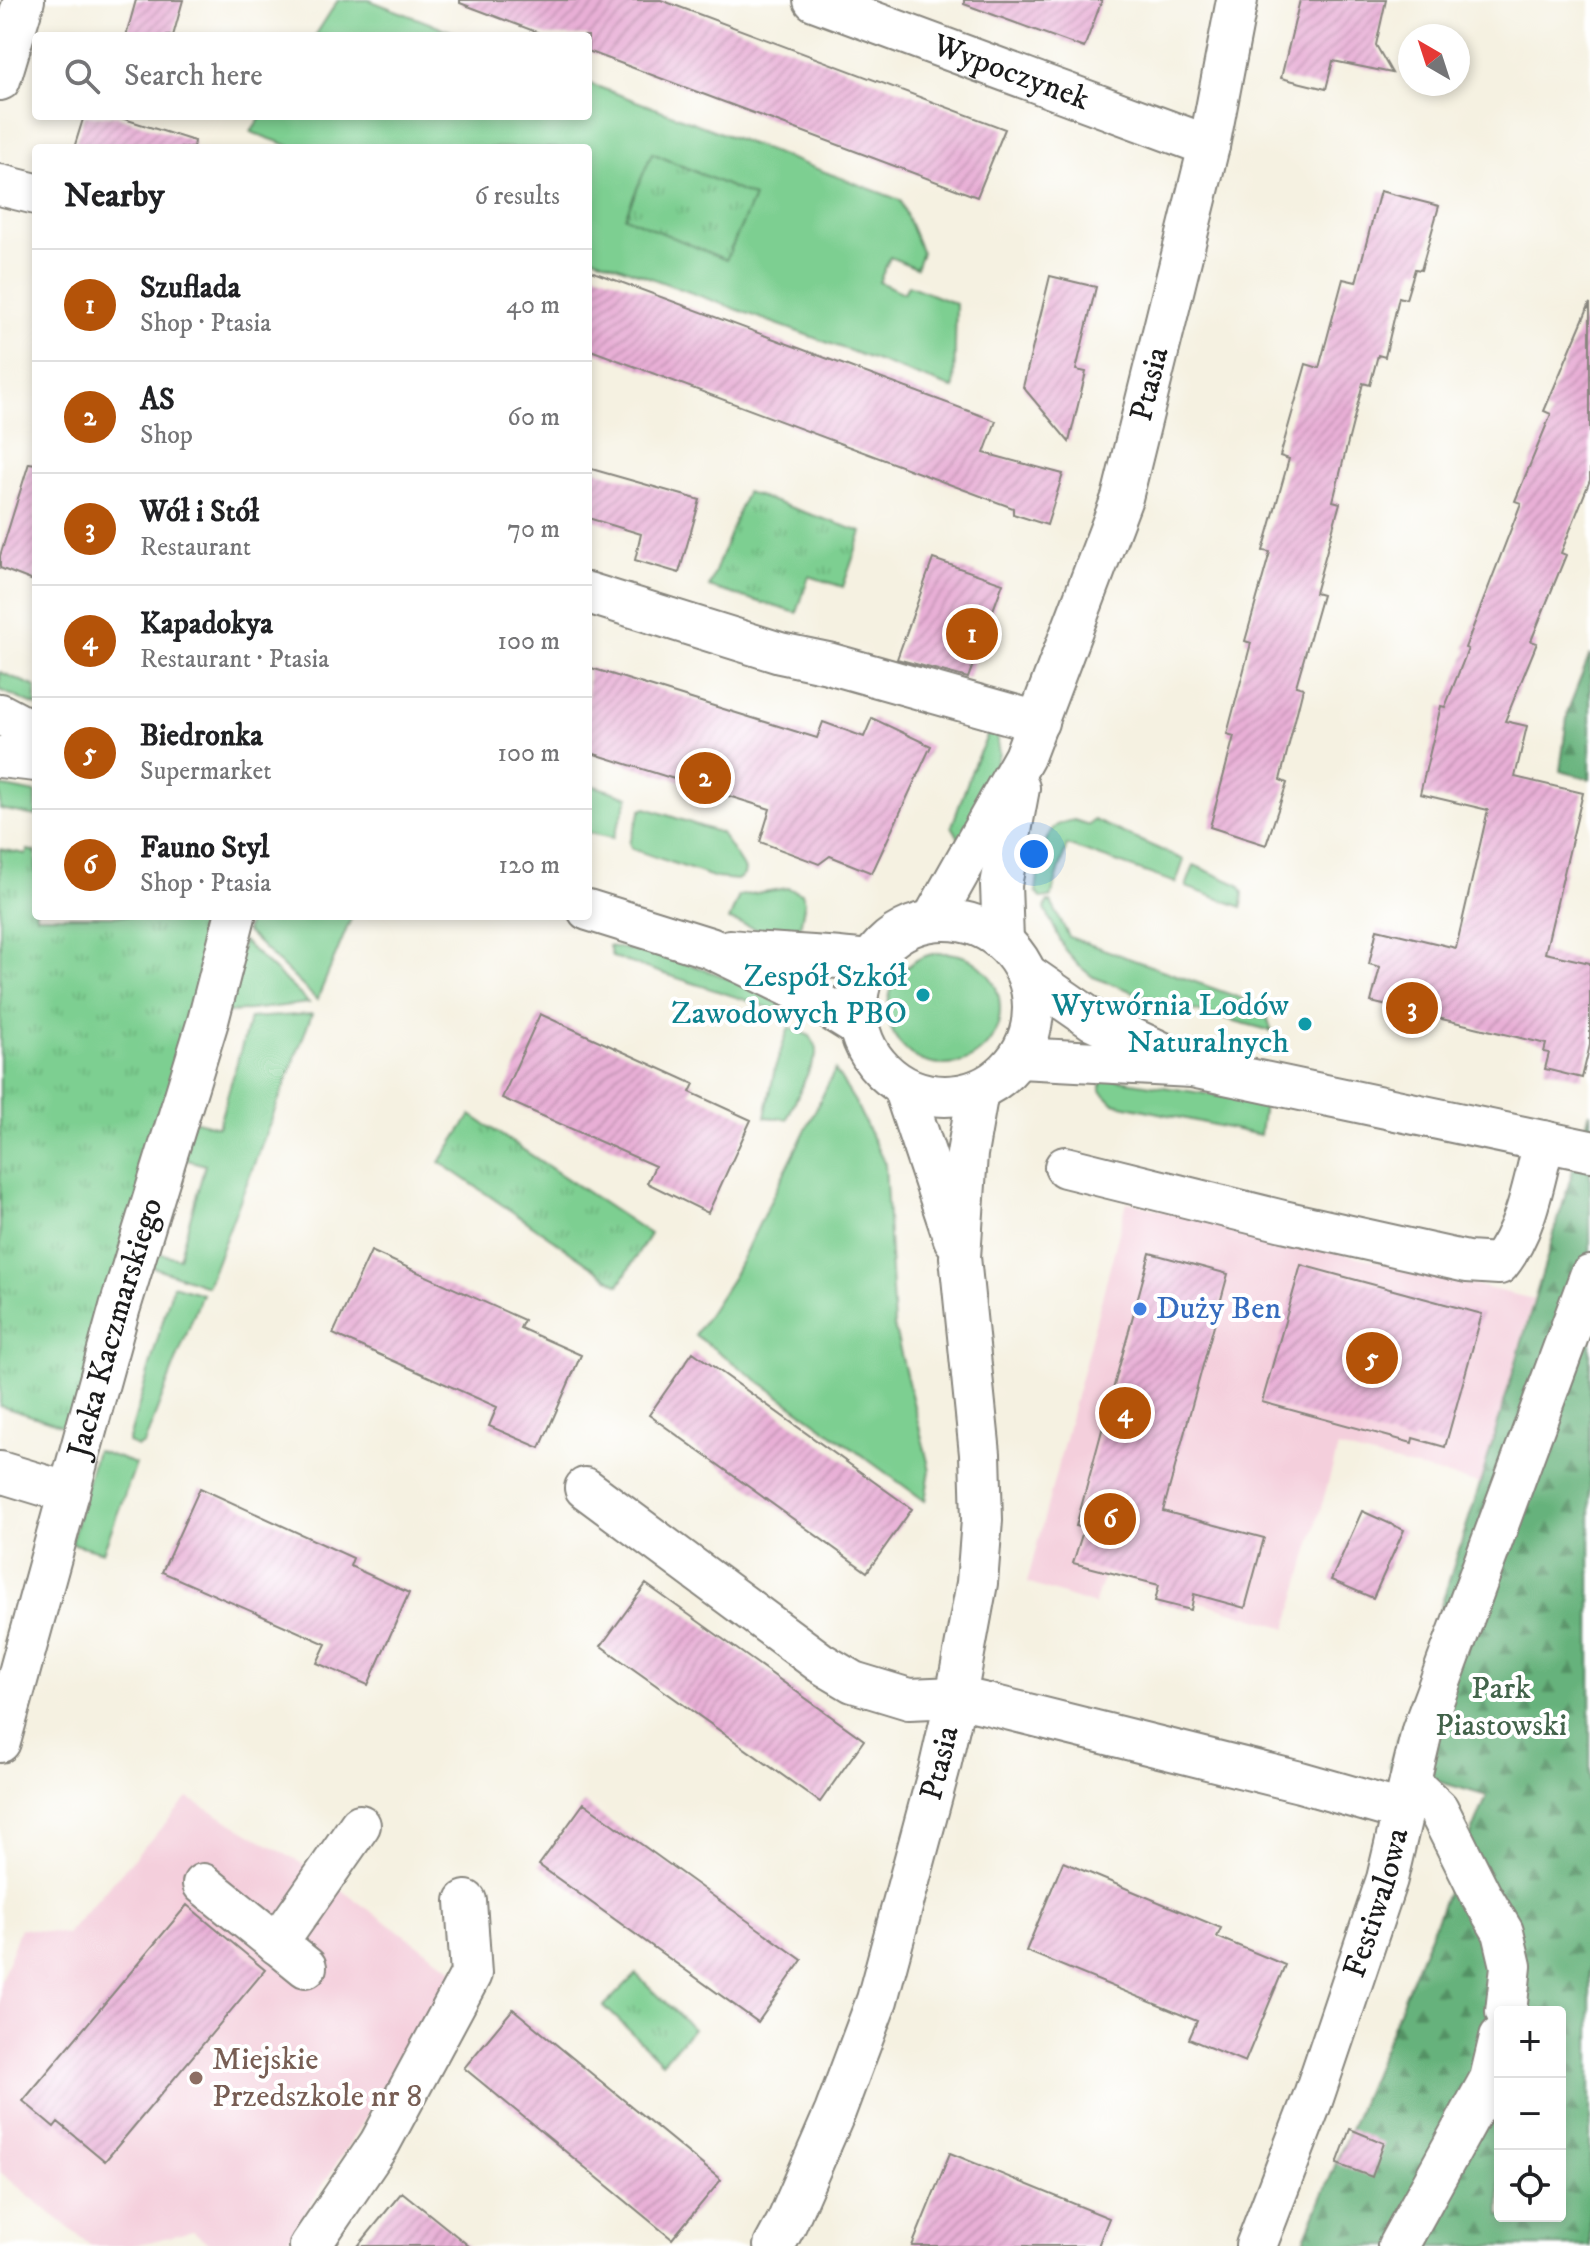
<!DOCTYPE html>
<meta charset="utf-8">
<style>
body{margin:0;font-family:"IM FELL DW Pica",serif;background:#f6f6f6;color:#202124}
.controls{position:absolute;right:24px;bottom:24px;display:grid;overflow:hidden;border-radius:8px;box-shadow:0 4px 12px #0003}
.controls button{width:72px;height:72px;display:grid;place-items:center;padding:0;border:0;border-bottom:2px solid #e0e0e0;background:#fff;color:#202124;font:40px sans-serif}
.compass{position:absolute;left:1398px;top:24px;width:72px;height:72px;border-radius:50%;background:#fff;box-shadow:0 4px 12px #0003;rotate:321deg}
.you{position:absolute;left:1034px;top:854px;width:28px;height:28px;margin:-20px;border:6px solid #fff;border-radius:50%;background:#1a73e8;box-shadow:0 0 0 12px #1a73e833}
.badge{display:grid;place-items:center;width:52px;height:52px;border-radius:50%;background:#b45309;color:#fff;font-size:26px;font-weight:700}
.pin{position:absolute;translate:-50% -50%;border:4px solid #fff;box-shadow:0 2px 8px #0006}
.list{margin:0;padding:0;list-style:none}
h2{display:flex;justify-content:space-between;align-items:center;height:104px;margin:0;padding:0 32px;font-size:34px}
h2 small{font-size:26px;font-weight:400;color:#757577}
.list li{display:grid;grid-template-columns:52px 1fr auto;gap:24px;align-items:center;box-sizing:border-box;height:112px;padding:0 32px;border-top:2px solid #e0e0e0}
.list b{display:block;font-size:30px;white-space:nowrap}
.list p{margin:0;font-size:26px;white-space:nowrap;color:#757577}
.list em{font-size:26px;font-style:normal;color:#757577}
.icon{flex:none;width:44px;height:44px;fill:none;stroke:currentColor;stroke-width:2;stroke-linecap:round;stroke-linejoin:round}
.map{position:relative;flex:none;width:1590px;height:2246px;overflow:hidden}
.search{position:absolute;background:#fff;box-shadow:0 4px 12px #0003;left:32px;top:32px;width:560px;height:88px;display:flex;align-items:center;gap:20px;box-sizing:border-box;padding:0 28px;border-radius:8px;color:#757577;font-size:30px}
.panel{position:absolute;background:#fff;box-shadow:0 4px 12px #0003;left:32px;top:144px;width:560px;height:776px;border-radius:8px}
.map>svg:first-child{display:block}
</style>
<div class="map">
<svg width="1590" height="2246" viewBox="0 0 1590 2246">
<defs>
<pattern id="forest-firs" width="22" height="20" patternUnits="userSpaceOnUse" patternTransform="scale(2)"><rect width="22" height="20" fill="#66b27b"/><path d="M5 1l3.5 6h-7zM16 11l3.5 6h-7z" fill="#539064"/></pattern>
<pattern id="park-tufts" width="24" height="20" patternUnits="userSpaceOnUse" patternTransform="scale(2)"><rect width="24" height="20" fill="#7dcf91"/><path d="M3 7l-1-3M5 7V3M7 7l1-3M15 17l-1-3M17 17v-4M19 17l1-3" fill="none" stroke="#6bb17c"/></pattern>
<pattern id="building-hatch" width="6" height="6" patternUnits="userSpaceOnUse" patternTransform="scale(2)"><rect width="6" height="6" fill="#e8afd6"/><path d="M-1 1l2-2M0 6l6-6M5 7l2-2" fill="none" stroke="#c696b7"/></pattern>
</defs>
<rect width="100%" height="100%" fill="#fff"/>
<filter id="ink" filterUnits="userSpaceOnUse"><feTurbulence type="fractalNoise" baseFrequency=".0125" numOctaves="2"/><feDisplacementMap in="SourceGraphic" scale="16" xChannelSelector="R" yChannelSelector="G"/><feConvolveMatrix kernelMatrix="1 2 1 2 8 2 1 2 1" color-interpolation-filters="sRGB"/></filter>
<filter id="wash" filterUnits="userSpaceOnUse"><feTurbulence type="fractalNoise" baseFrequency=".006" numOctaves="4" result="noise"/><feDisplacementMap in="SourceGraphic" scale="32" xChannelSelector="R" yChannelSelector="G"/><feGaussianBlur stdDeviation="1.8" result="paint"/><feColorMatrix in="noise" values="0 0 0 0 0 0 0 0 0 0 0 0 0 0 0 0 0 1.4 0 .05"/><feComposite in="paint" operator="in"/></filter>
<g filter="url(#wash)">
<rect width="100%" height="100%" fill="#f5f1e1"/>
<path fill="#f4cfdc" d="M1127,1202L1533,1299L1480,1484L1338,1448L1287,1628L1105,1573L1094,1605L1027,1583Z
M188,1798L313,1870L458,1973L284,2246H212L193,2231L132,2246H91L0,2172V1983L20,1928L66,1934Z"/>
<path fill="#7dcf91" stroke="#4c7656" stroke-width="2" d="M338,0H369L463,36H315Z
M588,83L900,200L922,253L916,268L890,257L879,282L904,293L908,285L956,304L954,389L588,255V148H295L251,132L262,116H588Z
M0,672L36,687V706L0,690Z
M991,728L996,733L999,754L964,847L952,826L974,764Z
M588,784L629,797L613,838L588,833Z
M0,786L36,793V816L0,809Z
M646,808L721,833L745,870L744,875L737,880L716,878L632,849L629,843L641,810Z
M1074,820L1089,825L1094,820L1184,860L1176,883L1067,845L1051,898H1041L1036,892C1037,877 1043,834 1056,826C1061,822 1069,821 1074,820Z
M1194,865L1239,885L1243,893L1242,907L1186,887Z
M787,888L802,893L805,901L798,938L766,932L729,920L739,896Z
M1047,902H1051L1069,937L1263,1006L1272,1031L1156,1000L1093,977L1078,965L1065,950L1045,909Z
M250,916H352L317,1000L246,931Z
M243,941L309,1003L223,1013Z
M609,946C678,958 721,971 782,1005L776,1010L612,957Z
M888 1009a56 56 0 1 1 112 0a56 56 0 1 1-112 0Z
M312,1014L207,1286L153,1267L154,1252L179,1258L205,1165L184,1159L193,1120L218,1127L250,1018Z
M789,1027L810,1036L817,1048L816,1055L787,1119L765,1117L775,1068Z
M835,1070L855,1102L885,1164L894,1326L930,1470L925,1501L695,1335L734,1275Z
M1101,1077L1264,1103L1260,1135L1113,1103L1101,1091Z
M173,1285L202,1294L144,1444L137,1447L128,1443Z
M96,1450L136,1464L103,1552L71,1543Z"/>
<path fill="url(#forest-firs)" stroke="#41674c" stroke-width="2" fill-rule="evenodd" d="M1590,654V779L1560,771L1568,710Z
M1590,1112V2246H1302L1487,1796L1389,1767L1480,1484ZM1500,2012H1560V2216H1500Z"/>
<path fill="url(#park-tufts)" stroke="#4c7656" stroke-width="2" d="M652,153L754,197L726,260L625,217Z
M746,492L862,532L843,587L809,576L797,613L709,587Z
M0,849L26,854L28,850L36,852V916H221L73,1429L0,1406Z
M471,1115L650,1234L619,1285L440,1162Z
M636,1974L693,2029L662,2062L604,2006Z"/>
<g id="blocks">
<path fill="url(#building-hatch)" d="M136,0H183L173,36H126Z
M460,0H661L1005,129L977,197L588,51V36H547L460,3Z
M964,0H1102L1084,48L964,4Z
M1300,0H1386L1376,45L1392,73L1333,61L1326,89L1281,78Z
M84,116H115L194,141L193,148H74Z
M1380,191L1439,206L1421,270L1415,269L1406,299L1399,297L1385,357L1378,355L1370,385L1363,383L1333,501L1340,503L1315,593L1322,595L1296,686L1303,688L1280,780L1287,783L1266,845L1210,827L1234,736L1227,734L1251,643L1245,641L1270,552L1263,551L1289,459L1280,456L1306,364L1319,368L1343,279L1356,282Z
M588,270L996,421L984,453L1063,474L1047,525L1013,514V508L588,349Z
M1050,276L1096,287L1076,370L1086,372L1069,442L1023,387Z
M1590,303V480L1561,553L1566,555L1531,641L1537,643L1505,721L1527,726L1515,777L1583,793L1545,953L1590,963V1045L1582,1078L1545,1069L1549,1053L1544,1052L1546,1044L1371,1002L1380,967L1369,964L1377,929L1456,948L1488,810L1420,794L1441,706L1445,707L1468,649L1465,648L1521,503L1515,501L1551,414L1544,411Z
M29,463L36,464V582L0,568V556Z
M588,468L700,500L679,573L635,560L641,534L588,518Z
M933,559L1003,583L968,678L897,659Z
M588,667L817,738L823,722L864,737L872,718L931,746L872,873L830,856L819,864L760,842L770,809L588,752Z
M540,1014L694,1084L690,1092L751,1120L708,1213L647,1183L655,1166L502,1098Z
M371,1251L524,1320L520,1328L581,1355L540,1448L489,1426L497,1407L333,1334Z
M1150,1253L1228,1274L1163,1511L1264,1538L1245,1608L1194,1594L1191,1610L1155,1601L1159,1585L1073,1563L1084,1528L1076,1526Z
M1301,1265L1482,1314L1445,1447L1413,1438L1412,1443L1262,1402Z
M693,1352L912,1509L867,1572L649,1415Z
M200,1488L353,1558L350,1566L409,1593L368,1685L317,1663L326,1644L162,1572Z
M1362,1511L1404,1530L1373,1598L1331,1580Z
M646,1584L864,1740L820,1802L601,1646Z
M584,1803L802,1960L758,2022L539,1865Z
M1063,1862L1221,1928L1217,1937L1285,1965L1245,2062L1189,2039L1197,2021L1026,1951Z
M187,1905L265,1970L105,2161L58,2122L54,2127L23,2101Z
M513,2009L721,2180L672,2239L464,2068Z
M1350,2129L1384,2143L1372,2177L1337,2164Z
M950,2153L1109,2218L1098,2246H912Z
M402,2192L469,2246H358Z"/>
</g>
</g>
<g filter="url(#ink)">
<use href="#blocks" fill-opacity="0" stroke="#88867e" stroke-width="2"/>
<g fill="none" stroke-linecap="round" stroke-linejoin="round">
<g stroke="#88867e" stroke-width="44">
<g id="minor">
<path id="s1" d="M814,0L1209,146"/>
<path d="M0,80L24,0"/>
<path d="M0,185L36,194"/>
<path d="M588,593L780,653L828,663L1038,722"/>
<path d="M0,714L36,733"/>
<path d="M0,757L36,761"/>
<path d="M588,910L710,948L804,993L857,1026"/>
<path id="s2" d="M933,919L1024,757L1122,498L1209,146L1237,0"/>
<circle cx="945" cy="1008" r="88"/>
<path d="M1003,940L1001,885L1019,788"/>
<path d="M730,950C776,955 822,955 868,961"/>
<path d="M1028,975L1093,1020L1174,1058"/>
<path d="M1019,1058L1192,1067L1590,1151"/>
<path d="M903,1087L954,1239"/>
<path d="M1065,1167L1283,1221L1467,1262L1499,1264C1526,1231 1534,1182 1544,1141"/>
<path d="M0,1472L69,1493"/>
<path d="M585,1488L821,1663L853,1682L909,1699L956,1697L987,1704L1300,1782L1402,1811"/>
<path id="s3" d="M0,1742L120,1307L208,1021L235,916"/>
<path d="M1410,1783L1438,1809L1481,1895L1503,1932L1511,1966L1506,2012"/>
<path d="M203,1884L306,1967"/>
<path d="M277,1944L360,1825"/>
<path d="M310,2246L380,2143L471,1974L466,1901"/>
<path id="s4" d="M774,2246L787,2222L835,2112L877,2000L940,1766L956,1697L977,1583L982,1520L980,1454L960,1257L967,1154L978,1091"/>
<path id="s5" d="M1256,2246L1313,2098L1387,1879L1422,1731L1590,1276"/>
<path d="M1398,2246L1490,2079L1500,2037"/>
</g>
</g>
<use href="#minor" stroke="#fff" stroke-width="40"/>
</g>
</g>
<g fill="#0f9aa8" stroke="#fff" stroke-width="3">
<circle cx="923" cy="995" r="8"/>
<circle cx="1305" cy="1024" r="8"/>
</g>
<circle fill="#3f7fe0" stroke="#fff" stroke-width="3" cx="1140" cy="1309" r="8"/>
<circle fill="#8d6e63" stroke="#fff" stroke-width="3" cx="196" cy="2078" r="8"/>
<g text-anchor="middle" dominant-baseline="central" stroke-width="8" stroke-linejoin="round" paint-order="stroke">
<g font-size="32" fill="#1c1c1c" stroke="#fff">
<text stroke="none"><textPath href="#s1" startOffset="210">Wypoczynek</textPath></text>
<text stroke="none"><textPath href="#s2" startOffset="580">Ptasia</textPath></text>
<text stroke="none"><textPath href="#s3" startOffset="430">Jacka Kaczmarskiego</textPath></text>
<text stroke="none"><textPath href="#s4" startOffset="512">Ptasia</textPath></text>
<text stroke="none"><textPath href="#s5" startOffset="364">Festiwalowa</textPath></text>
</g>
<g font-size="32" fill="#0d838f" stroke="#fff" text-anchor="end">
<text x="907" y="977">Zespół Szkół<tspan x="907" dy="37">Zawodowych PBO</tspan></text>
<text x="1289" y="1006">Wytwórnia Lodów<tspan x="1289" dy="37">Naturalnych</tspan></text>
</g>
<g font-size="32" fill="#366cbe" stroke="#fff" text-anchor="start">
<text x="1156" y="1309">Duży Ben</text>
</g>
<g font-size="32" fill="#43644b" stroke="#fff">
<text x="1501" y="1689">Park<tspan x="1501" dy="37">Piastowski</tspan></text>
</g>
<g font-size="32" fill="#785e54" stroke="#fff" text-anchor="start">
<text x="212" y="2060">Miejskie<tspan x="212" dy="37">Przedszkole nr 8</tspan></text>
</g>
</g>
</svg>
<div class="controls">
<button>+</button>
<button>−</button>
<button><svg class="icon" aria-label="locate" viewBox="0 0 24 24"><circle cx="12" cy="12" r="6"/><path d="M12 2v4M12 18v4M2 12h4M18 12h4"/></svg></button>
</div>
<svg class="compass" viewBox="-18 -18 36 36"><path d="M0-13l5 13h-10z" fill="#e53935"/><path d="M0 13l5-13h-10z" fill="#757577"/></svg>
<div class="you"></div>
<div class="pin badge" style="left:972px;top:634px">1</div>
<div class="pin badge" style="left:705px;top:778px">2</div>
<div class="pin badge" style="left:1412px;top:1008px">3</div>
<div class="pin badge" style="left:1125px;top:1413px">4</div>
<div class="pin badge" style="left:1372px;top:1358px">5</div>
<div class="pin badge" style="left:1110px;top:1519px">6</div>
<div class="search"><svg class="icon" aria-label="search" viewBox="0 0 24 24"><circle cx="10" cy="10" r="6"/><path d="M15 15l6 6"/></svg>Search here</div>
<section class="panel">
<h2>Nearby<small>6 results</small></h2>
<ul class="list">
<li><span class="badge">1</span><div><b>Szuflada</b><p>Shop · Ptasia</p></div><em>40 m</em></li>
<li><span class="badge">2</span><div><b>AS</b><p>Shop</p></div><em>60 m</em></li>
<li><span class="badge">3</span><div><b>Wół i Stół</b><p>Restaurant</p></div><em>70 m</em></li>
<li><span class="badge">4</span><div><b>Kapadokya</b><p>Restaurant · Ptasia</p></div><em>100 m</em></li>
<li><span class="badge">5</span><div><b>Biedronka</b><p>Supermarket</p></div><em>100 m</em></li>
<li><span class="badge">6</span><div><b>Fauno Styl</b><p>Shop · Ptasia</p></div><em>120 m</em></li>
</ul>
</section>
</div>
